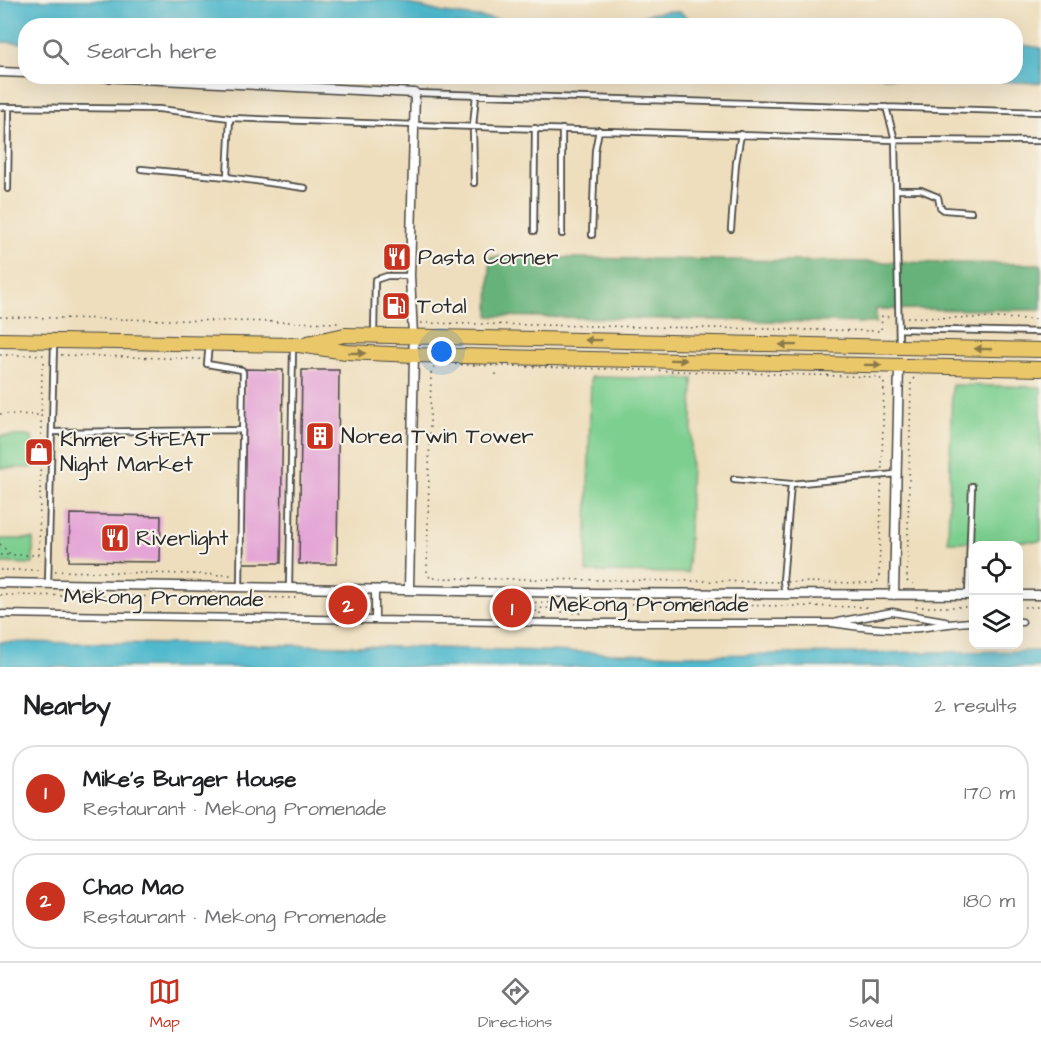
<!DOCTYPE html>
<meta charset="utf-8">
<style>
body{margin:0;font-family:"Architects Daughter",sans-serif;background:#f2f2f2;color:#202124}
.controls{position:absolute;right:18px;bottom:18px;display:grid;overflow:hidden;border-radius:12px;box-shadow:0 6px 24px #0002}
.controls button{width:54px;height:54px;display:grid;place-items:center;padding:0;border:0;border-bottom:2px solid #e0e0e0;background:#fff;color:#202124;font:30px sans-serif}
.you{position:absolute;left:442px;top:352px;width:21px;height:21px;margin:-15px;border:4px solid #fff;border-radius:50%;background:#1a73e8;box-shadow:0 0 0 9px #1a73e833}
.badge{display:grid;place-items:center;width:39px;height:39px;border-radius:50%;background:#c8321e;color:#fff;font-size:20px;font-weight:700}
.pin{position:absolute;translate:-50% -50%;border:3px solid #fff;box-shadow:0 2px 6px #0006}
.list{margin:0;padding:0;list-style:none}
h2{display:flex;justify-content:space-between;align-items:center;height:78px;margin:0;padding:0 24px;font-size:26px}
h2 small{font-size:20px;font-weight:400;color:#757577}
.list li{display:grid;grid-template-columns:39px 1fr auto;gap:18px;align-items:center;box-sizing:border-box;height:96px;margin:0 12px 12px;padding:0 12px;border:2px solid #e0e0e0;border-radius:24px}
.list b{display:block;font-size:22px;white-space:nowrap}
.list p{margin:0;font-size:20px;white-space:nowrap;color:#757577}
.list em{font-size:20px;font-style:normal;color:#757577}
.icon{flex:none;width:33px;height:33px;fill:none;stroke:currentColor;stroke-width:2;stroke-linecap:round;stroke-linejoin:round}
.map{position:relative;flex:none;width:1041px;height:667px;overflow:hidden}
.search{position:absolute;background:#fff;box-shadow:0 6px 24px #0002;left:18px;right:18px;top:18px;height:66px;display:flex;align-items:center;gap:15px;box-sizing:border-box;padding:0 21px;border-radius:24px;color:#757577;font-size:22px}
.sheet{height:294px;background:#fff}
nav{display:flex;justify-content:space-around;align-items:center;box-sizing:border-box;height:84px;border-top:2px solid #e0e0e0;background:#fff;font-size:16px;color:#757577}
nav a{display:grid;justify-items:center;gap:3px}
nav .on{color:#c8321e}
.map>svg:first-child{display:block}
</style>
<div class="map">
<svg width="1041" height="667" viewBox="0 0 1041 667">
<rect width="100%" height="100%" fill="#f7f3e8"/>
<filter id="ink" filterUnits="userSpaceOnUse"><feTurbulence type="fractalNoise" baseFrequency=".0167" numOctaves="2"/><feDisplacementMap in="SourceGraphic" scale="12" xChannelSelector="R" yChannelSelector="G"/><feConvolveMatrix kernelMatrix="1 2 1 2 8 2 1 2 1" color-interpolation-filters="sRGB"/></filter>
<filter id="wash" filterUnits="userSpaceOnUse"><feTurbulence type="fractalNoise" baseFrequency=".008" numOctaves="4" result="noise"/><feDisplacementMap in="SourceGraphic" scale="24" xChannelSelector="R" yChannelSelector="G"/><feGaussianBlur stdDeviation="1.35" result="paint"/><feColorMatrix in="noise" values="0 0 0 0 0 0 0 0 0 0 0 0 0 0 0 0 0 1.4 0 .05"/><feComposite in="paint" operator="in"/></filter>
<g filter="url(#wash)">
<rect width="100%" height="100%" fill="#eedebd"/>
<path fill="#7dcf90" stroke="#547d5e" stroke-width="1.5" d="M591,377L693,379L688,573L586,572Z
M952,385L1041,387V541L948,542Z
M0,436H32V468H0Z
M0,539H33V564L0,563Z"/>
<path fill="#66b27a" stroke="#486e52" stroke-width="1.5" d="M490,257L1041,264V310L876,309V323L489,316Z"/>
<path fill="#50b9cd" stroke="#3e727c" stroke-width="1.5" d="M0,0H394L444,13L495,19L528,25L26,26L25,43L0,42Z
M668,11L680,12L696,25H612L649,14Z
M1016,44L1041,48V83L882,77L1016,76Z
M0,642L363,646L684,655L1041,651V667H0Z"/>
<g id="blocks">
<path fill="#e4a5d6" d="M245,369L283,370L281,563H242Z
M302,370H339L337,564H299Z
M70,514L161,516L160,562L69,561Z"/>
</g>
</g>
<g filter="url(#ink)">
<use href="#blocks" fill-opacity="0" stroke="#484641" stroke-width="1.5"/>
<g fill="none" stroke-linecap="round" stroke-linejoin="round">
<g stroke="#484641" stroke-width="8">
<path id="service" d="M415,93L1041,112
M0,107L159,109L230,118L416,125L895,140L1041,141
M886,107L895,140L899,346
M230,118L227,177L305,188
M141,169L227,177
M474,183L473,126L476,95
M8,189L9,107
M896,190H921L938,197L940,207L944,210L971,212
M731,229L736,163L741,134
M534,231L535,128
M562,234V129
M592,235L595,151L599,130
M899,329L1041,332
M374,333L375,280L387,276H410
M209,344L207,364L242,370L243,372L240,588
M53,432L242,430
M734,479L791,484L896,474
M48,584L54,344
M289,588L293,347
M785,594L783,581L791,484
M968,595L972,486"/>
</g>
<g stroke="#484641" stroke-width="9">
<path id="pedestrian" d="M0,614L561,623H832C857,627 881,630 907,629C930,628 951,622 974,622
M375,620V590
M837,622L892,612L945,621
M1018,622H1022"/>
</g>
<g stroke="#484641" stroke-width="11">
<path id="minor" d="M0,72L26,73
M84,76L415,93L410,276L414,355L409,589
M0,583L581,593L974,595
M894,595L899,366
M1018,595H1041"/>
</g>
<g stroke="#484641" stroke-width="16">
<path id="primary" d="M0,340L299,345L346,352L414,355L1041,369
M307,343L345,335L1041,350"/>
</g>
<path stroke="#484641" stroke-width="1.5" stroke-dasharray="1.5 4.5" stroke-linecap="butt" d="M0,317L341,323
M907,317L1041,319
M421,323L881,331L882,316L890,317
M0,355H47
M61,355L200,359
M437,364L879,377L884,383L879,580L876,583L430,578L427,571L431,372Z
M496,375V370
M914,378L911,382L907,581L916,585
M0,414L41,415
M0,544L11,555H37
M0,555H11
M40,561L39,555L42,368L45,360
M0,570H41
M55,571L233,575
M0,595L299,598
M499,602L869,607
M553,604V608L581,609V613L562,612V615
M916,607H974
M1018,607H1041
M540,614V611L520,612L519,609L553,608"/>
<use href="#service" stroke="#fff" stroke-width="4.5"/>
<use href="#pedestrian" stroke="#fff" stroke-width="6"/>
<use href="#minor" stroke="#fff" stroke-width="8"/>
<use href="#primary" stroke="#eac769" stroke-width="14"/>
</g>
<defs><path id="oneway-solid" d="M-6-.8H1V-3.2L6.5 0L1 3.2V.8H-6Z" transform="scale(1.5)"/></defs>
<g fill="#8a794a">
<use href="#oneway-solid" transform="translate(593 340) rotate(-179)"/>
<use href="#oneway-solid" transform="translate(788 345) rotate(-179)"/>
<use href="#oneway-solid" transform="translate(983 349) rotate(-179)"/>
<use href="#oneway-solid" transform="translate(357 353) rotate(1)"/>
<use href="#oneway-solid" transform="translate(678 360) rotate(1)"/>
<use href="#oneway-solid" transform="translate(873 365) rotate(1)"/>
</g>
</g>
<defs>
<g id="restaurant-square" transform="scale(1.5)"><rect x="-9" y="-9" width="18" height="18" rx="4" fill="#c8321e" stroke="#f7f3e8"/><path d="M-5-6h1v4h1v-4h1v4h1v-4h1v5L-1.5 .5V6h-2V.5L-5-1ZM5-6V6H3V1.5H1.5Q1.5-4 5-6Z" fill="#fff"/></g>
<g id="fuel-square" transform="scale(1.5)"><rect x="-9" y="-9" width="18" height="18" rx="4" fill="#c8321e" stroke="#f7f3e8"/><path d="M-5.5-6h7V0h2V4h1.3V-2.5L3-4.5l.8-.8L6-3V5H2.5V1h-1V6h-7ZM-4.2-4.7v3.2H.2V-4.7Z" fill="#fff"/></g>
<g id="building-square" transform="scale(1.5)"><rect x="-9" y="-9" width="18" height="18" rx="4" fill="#c8321e" stroke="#f7f3e8"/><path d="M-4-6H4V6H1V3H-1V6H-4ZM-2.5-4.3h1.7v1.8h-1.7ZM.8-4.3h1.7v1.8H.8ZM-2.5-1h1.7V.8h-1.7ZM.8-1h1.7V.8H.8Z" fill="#fff"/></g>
<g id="shop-square" transform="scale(1.5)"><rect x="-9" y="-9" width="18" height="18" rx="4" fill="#c8321e" stroke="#f7f3e8"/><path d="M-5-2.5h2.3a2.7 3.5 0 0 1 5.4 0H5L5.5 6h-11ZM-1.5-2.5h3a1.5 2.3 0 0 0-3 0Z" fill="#fff"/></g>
</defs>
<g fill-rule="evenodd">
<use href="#restaurant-square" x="397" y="257"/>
<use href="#fuel-square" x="396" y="306"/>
<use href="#building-square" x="320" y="436"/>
<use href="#shop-square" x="39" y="452"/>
<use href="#restaurant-square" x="115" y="538"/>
</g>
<g text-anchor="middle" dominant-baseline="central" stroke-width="4.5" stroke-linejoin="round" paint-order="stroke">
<g font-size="22" fill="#2b2b2b" stroke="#f7f3e8" text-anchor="start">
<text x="418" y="257">Pasta Corner</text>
<text x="417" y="306">Total</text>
<text x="341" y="436">Norea Twin Tower</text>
<text x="60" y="439">Khmer StrEAT<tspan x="60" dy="25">Night Market</tspan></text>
<text x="136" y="538">Riverlight</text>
</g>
<g font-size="22" fill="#2b2b2b" stroke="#f7f3e8">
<text transform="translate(164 598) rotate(1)">Mekong Promenade</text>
<text x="649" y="604">Mekong Promenade</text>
</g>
</g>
</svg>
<div class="controls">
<button><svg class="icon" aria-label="locate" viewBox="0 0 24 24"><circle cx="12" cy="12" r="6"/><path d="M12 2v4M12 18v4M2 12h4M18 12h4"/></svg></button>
<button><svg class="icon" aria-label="layers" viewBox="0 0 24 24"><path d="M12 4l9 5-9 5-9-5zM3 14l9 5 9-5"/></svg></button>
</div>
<div class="you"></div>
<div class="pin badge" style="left:512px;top:608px">1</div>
<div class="pin badge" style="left:348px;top:605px">2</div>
<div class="search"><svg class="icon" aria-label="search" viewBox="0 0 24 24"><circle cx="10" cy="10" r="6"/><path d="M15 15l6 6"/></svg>Search here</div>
</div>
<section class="sheet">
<h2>Nearby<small>2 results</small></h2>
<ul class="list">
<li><span class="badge">1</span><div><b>Mike's Burger House</b><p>Restaurant · Mekong Promenade</p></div><em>170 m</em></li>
<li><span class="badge">2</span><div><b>Chao Mao</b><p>Restaurant · Mekong Promenade</p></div><em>180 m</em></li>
</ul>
</section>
<nav>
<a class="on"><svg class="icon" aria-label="map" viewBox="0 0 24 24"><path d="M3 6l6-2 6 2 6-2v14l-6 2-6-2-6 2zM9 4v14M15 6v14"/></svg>Map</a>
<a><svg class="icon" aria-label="directions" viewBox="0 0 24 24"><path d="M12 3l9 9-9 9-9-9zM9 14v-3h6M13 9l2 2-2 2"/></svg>Directions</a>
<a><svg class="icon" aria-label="saved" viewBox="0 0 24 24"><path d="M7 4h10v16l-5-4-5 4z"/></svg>Saved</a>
</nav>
